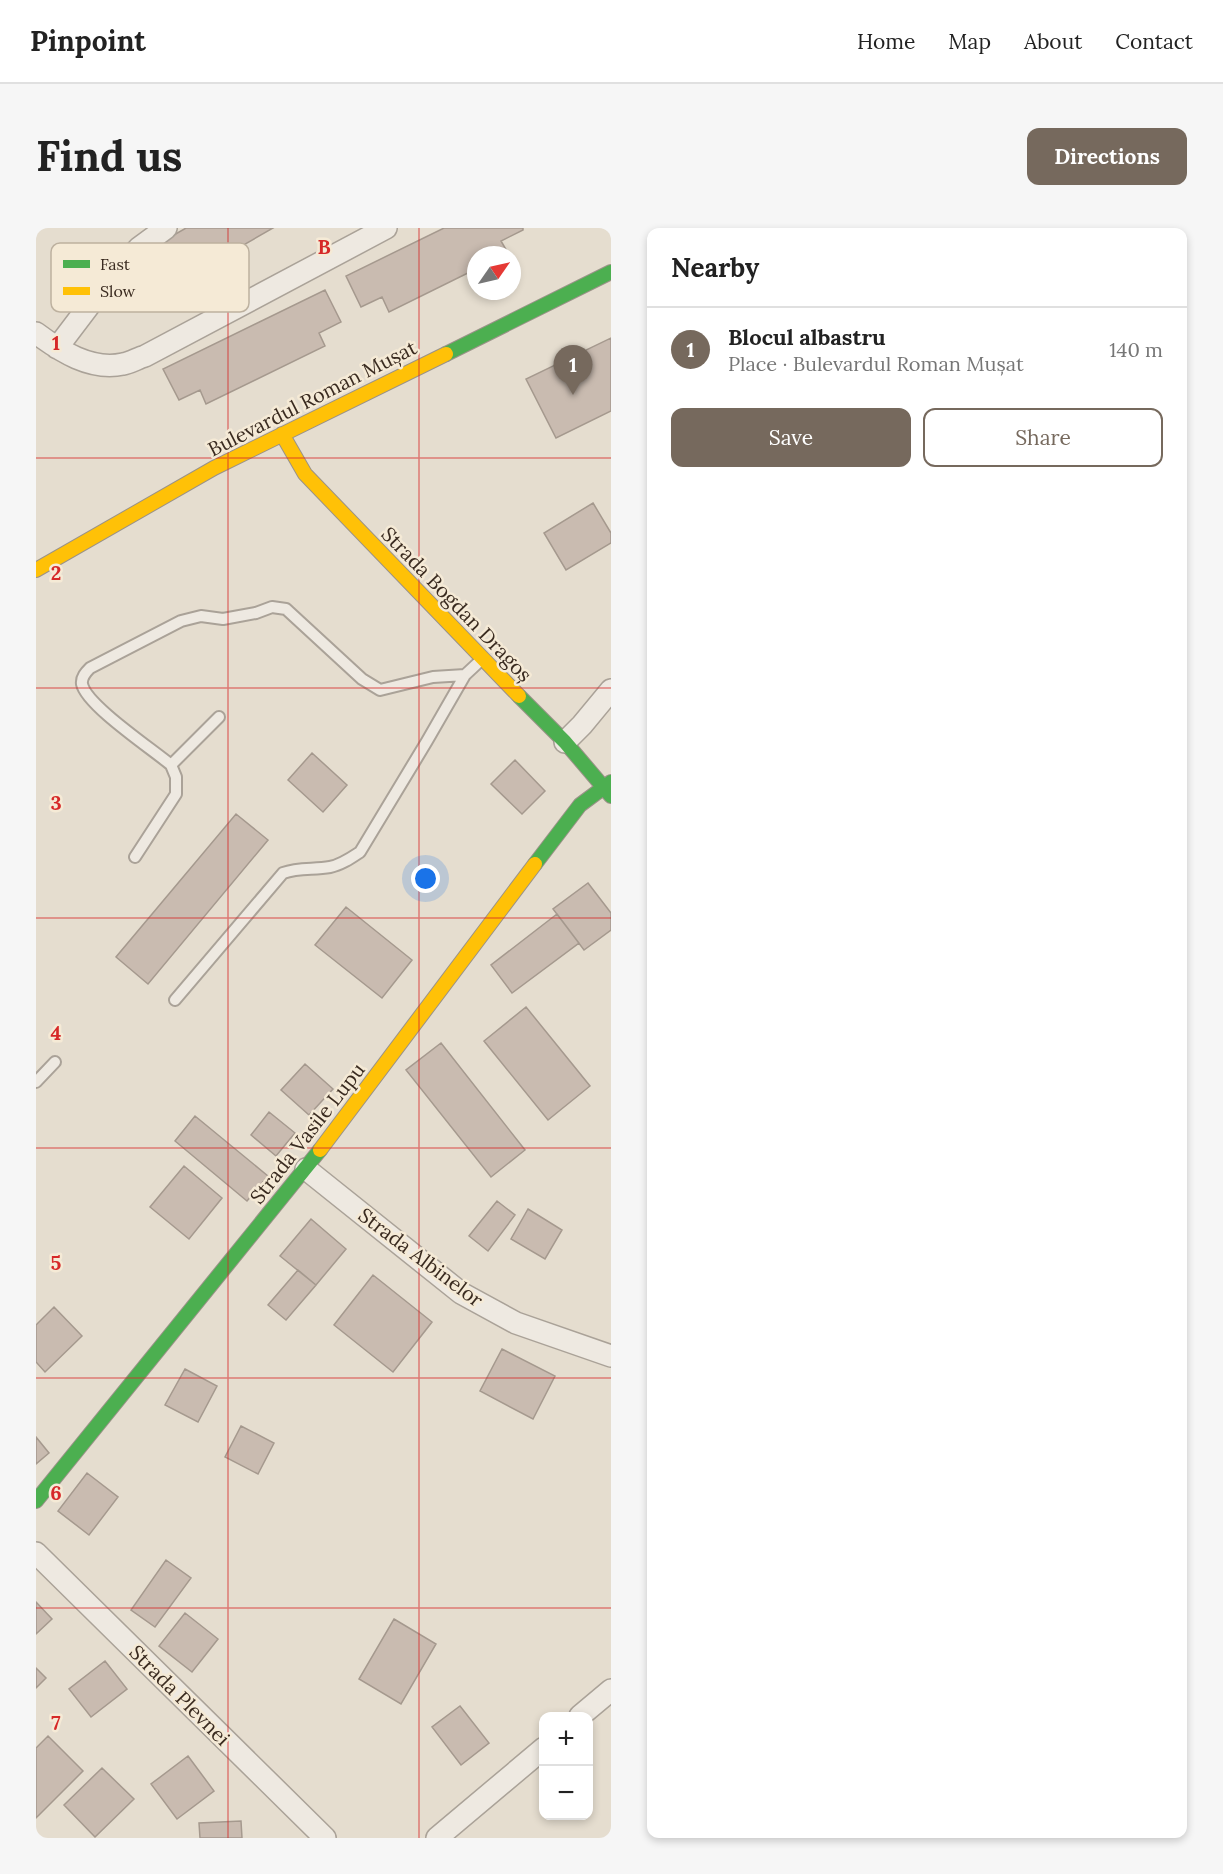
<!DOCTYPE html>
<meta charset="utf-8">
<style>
body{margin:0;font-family:Lora,serif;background:#f6f6f6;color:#222}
.controls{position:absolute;right:18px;bottom:18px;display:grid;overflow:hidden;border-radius:12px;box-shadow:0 3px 9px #0003}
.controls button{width:54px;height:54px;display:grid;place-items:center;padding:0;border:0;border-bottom:2px solid #e0e0e0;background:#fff;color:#222;font:30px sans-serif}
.compass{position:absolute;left:431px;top:18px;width:54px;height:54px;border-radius:50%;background:#fff;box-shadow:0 3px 9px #0003;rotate:56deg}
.you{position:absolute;left:390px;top:651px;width:21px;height:21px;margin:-15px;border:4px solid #fff;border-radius:50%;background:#1a73e8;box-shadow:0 0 0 9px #1a73e833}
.badge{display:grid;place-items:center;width:39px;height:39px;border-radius:50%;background:#76695d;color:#fff;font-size:20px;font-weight:700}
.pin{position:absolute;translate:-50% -50px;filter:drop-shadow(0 2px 3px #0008)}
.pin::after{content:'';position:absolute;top:32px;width:21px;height:18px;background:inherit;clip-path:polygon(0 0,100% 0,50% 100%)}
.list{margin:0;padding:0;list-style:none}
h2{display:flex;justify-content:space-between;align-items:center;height:78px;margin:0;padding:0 24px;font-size:26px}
h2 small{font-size:20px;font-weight:400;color:#767676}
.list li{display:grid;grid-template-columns:39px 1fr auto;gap:18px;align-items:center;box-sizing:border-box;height:84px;padding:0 24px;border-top:2px solid #e0e0e0}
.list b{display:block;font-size:22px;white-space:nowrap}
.list p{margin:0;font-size:20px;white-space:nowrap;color:#767676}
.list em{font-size:20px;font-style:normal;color:#767676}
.actions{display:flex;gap:12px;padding:18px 24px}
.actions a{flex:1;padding:14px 0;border:2px solid #76695d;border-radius:12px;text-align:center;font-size:21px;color:#76695d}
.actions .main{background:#76695d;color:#fff}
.map{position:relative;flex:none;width:575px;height:1610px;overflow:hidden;border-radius:12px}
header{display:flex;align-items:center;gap:36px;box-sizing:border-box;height:84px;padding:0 30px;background:#fff;border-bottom:2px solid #e0e0e0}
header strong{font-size:28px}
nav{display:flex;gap:33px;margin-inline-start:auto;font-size:21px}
.intro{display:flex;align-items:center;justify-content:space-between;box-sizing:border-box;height:144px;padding:0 36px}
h1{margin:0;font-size:42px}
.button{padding:15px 27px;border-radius:12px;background:#76695d;color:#fff;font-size:21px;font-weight:700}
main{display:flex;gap:36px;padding:0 36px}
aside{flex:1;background:#fff;border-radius:12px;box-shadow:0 3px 9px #0003}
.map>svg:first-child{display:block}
</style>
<header>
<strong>Pinpoint</strong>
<nav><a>Home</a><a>Map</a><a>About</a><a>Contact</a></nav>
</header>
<div class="intro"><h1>Find us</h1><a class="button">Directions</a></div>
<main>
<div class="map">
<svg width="575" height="1610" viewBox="0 0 575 1610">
<rect width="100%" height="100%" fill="#e5ddcf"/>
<path fill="#c9bbb0" stroke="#a5998e" stroke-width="1.5" d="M150,0H237L124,65L103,27Z
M408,0H487V2L465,13L472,25L468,27H440V41L353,84L346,69L325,79L310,48Z
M289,62L305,94L283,105L289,118L170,176L164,162L143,172L127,141Z
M575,110V183L520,210L490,151Z
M557,275L575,305V315L530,342L508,305Z
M276,525L311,557L287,584L252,552Z
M479,532L509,563L486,586L455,556Z
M200,586L232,612L112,756L80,729Z
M552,655L575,685V702L548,722L517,681Z
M310,679L376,732L346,770L279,717Z
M521,686L543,715L476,765L455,737Z
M490,779L554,858L512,892L448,813Z
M405,815L489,922L455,949L370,842Z
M269,836L297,861L273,887L245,862Z
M233,884L259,905L240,928L215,907Z
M159,888L232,948L211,973L139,913Z
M148,938L186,970L153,1011L114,979Z
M461,973L479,987L452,1023L433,1008Z
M492,981L526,1002L509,1031L475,1011Z
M275,991L310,1021L280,1057L244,1028Z
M262,1042L280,1057L250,1092L232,1077Z
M337,1047L396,1094L357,1144L298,1097Z
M18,1079L46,1108L9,1144L0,1134V1097Z
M466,1121L519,1148L497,1191L444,1163Z
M149,1141L181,1158L162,1194L129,1177Z
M205,1198L238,1215L222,1246L189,1229Z
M0,1209L13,1225L0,1236Z
M51,1245L82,1269L53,1307L22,1283Z
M130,1332L155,1350L119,1399L95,1382Z
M0,1374L16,1391L0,1406Z
M149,1385L182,1411L156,1444L123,1418Z
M358,1391L400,1416L365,1476L323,1451Z
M69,1433L91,1461L55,1489L33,1461Z
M0,1440L10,1450L0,1460Z
M424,1478L453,1515L425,1537L396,1499Z
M12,1508L47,1543L0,1590V1520Z
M152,1528L178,1563L141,1591L115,1556Z
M66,1540L98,1571L59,1609L28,1577Z
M205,1593L206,1610H164L163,1595Z"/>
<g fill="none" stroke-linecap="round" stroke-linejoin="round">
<g stroke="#aaa298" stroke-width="14">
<path id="lane" d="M135,537L183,489
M99,629L140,566V549L135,537C116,521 50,477 46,456C45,449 50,444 54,440L145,393L165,388L187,391L220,385L236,379L250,381L326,451L344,462L397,449L429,447L444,433
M139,772L247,645C263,639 278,642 294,639C305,637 315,630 324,624L391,513L429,447
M0,854L19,834"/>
</g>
<g stroke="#aaa298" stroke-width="24">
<path id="street" d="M0,105C24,123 55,143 87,136C94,135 102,130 109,128L350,0
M21,120L71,54L103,20L130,0
M529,514L546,497L575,462
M270,941L425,1065L480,1095L575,1128
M0,1325L289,1610
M544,1488L575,1462
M401,1610L508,1520"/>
</g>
<g stroke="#9a9288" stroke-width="16">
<path id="fast" d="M410,126L575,44
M483,468L529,514L575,568
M499,636L544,577L575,554
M0,1273L284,922"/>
</g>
<g stroke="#9a9288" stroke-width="16">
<path id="slow" d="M246,206L269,246L483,468
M0,342L178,240L410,126
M284,922L499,636"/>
</g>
<use href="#lane" stroke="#eee9e1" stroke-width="10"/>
<use href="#street" stroke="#eee9e1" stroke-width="21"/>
<use href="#fast" stroke="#4caf50" stroke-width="14"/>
<use href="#slow" stroke="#ffc107" stroke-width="14"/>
</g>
<path fill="none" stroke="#d62828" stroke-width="1.5" stroke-opacity="0.55" d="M192,0V1610M383,0V1610M0,230H575M0,460H575M0,690H575M0,920H575M0,1150H575M0,1380H575"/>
<g text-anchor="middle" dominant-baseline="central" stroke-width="5" stroke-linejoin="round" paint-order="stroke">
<g font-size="20" fill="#3a2b20" stroke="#f5ead6">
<text transform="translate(276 170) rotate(-27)">Bulevardul Roman Mușat</text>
<text transform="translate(421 376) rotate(46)">Strada Bogdan Dragoș</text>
<text transform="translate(271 905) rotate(-52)">Strada Vasile Lupu</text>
<text transform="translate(385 1029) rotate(37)">Strada Albinelor</text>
<text transform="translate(144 1467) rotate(45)">Strada Plevnei</text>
</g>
</g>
<rect x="15" y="15" width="198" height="69" rx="9" fill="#f5ead6" stroke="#bdb19f" stroke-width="1.5"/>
<rect x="27" y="32" width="27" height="8" fill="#4caf50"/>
<rect x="27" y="59" width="27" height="8" fill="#ffc107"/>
<g font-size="16" fill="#3a2b20">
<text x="64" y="42">Fast</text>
<text x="64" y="69">Slow</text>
</g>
<g font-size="20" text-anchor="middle" font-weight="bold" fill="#d62828" stroke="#f5ead6" stroke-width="5" stroke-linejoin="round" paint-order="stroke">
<text x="288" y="26">B</text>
<text x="20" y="122">1</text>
<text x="20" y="352">2</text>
<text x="20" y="582">3</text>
<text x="20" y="812">4</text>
<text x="20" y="1042">5</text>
<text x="20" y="1272">6</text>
<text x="20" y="1502">7</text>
</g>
</svg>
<div class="controls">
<button>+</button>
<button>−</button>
</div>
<svg class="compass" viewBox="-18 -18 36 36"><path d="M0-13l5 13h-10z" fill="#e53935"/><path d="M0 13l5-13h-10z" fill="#767676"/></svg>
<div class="you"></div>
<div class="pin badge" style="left:537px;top:167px">1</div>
</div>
<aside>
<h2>Nearby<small></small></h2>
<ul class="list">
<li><span class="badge">1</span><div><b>Blocul albastru</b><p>Place · Bulevardul Roman Mușat</p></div><em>140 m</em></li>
</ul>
<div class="actions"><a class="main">Save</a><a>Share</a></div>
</aside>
</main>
